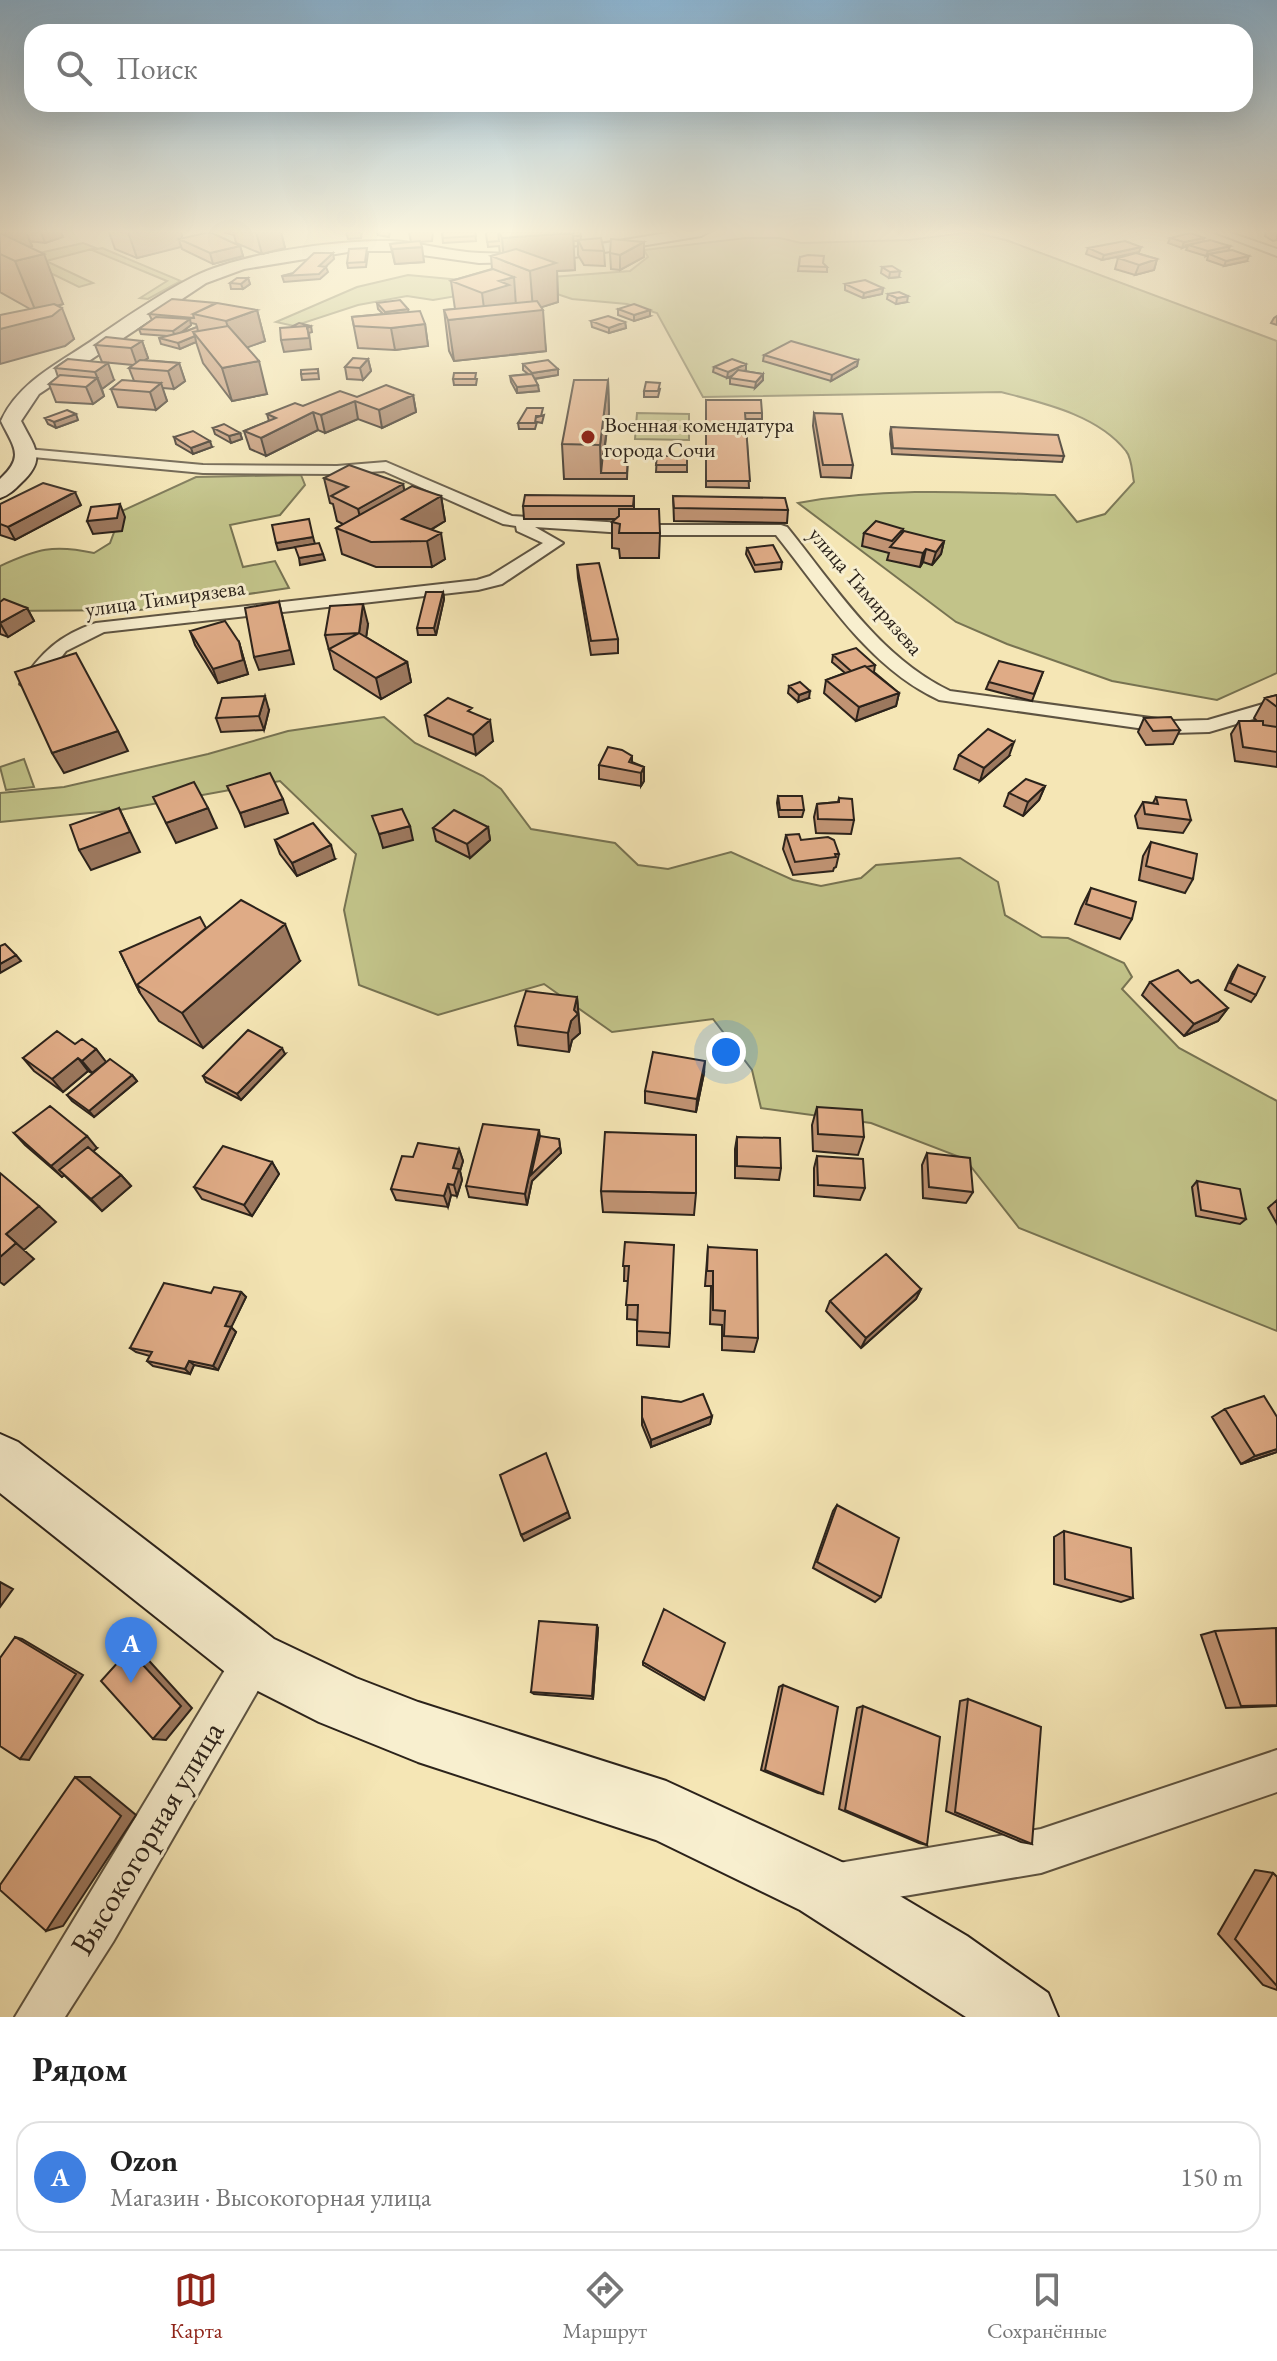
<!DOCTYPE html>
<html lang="ru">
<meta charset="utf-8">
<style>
body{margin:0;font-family:"EB Garamond",serif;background:#f6f6f6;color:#222}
.you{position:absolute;left:726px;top:1052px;width:28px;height:28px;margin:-20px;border:6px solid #fff;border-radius:50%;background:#1a73e8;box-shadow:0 0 0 12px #1a73e833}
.badge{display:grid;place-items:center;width:52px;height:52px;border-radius:50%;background:#8f2418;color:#fff;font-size:26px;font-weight:700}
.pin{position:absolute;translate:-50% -66px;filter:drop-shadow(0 2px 4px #0008)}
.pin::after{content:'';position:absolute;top:42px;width:28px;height:24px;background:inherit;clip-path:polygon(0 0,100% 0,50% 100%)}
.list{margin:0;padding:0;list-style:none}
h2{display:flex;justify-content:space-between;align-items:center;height:104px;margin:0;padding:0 32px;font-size:34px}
h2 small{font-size:26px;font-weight:400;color:#767676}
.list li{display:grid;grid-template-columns:52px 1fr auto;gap:24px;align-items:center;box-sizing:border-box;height:112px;margin:0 16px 16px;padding:0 16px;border:2px solid #e0e0e0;border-radius:24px}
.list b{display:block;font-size:30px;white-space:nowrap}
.list p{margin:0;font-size:26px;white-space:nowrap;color:#767676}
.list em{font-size:26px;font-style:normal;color:#767676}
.icon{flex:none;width:44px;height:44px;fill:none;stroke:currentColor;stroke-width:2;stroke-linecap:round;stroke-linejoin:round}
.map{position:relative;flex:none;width:1277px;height:2017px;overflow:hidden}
.search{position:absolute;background:#fff;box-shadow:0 8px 32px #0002;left:24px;right:24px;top:24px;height:88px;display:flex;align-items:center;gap:20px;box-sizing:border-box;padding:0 28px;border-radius:24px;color:#767676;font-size:30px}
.sheet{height:232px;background:#fff}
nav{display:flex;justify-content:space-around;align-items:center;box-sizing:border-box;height:112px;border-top:2px solid #e0e0e0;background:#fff;font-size:22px;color:#767676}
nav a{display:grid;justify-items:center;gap:4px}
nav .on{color:#8f2418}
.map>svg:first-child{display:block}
</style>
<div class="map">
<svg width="1277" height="2017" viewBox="0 0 1277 2017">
<rect width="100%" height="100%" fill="#f5e6b5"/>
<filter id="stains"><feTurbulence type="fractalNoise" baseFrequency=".0025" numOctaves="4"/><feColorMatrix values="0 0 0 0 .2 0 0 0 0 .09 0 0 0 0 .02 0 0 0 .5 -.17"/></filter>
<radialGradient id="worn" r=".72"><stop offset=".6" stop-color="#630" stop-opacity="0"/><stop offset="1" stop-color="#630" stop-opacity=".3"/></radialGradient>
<path fill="#c2c389" stroke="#777352" stroke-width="2" d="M972,232L1006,240L1277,341V673L1217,700L1112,681L1007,644L956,622L798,503C885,487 968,492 1055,495L1077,522L1105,514L1134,482C1132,473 1132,458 1126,451C1098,415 1043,403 1001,392L703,397L657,313L627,304L572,299L527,284L433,300L407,296L358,305L294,326L276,322L357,287L408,275L483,282L630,271L648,257L644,250L746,238H780L801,243L909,240Z
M83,243L96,248L46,261L93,283L79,287L26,261L0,262Z
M102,248L181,281L148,299L140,298L167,281L92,250Z
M637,413L689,414V440L635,439Z
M301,475L305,485L280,515L230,525L243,567L275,561L289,588L140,610L0,611V566C37,549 53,544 94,553L110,543L122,511L196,477Z
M384,717L415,743L483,776L501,789L531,829L615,843L638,865L668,869L731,852L793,880L821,886L861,878L876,865L960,858L998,882L1005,915L1042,937L1068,938L1124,963L1132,977L1122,989L1179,1048L1277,1101V1331L1019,1228L965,1159L871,1123L761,1108L752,1070L713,1019L612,1032L544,984L438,1015L359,985L344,910L356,854L280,781L120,810L0,822V793L64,787L208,754L288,731Z
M24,759L34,787L6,790L0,767Z"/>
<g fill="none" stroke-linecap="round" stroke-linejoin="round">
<g stroke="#5e5442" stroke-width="4">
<path id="street" d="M1214,232H1228L1277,249V256Z
M27,449L203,465L337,466L386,462L512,516L654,525H781L787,527C834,585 880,658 950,691L1173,721L1208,720L1277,700V712L1209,732L1173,733L939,700C868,667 824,595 776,535H654L535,527L563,543L502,584L478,590L104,632L66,651L37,688L30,690L20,684C41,653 59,635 96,623L477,580L490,576L543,543L517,531L516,526L503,524L384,471L337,474L203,473L22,456L20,453Z
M254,1639L268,1645L274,1659L268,1673L113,1942L65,2017H15L240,1645Z
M1277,1750V1792L1041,1873L839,1907L823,1901L817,1885L823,1869L839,1863L1041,1829Z"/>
</g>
<g stroke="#2c231b" stroke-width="4">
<path id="secondary" d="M673,232H708L701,236L550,261L479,263L394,251H354L244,269L206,283L39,394L21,421C35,448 47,459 21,483C14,490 9,495 0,498V479C25,456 14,448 1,421C18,383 57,364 90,342C123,319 158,295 193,277C241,253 336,240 390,241C420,242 450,252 480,253C545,256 610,242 673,232Z
M0,1434L18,1442L274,1639L356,1678L418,1702L666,1781L846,1864L967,1936L1048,1993L1058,2017H966L800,1910L656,1840L418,1762L319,1722L234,1679L0,1493Z"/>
</g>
<use href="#street" fill="#f8efcf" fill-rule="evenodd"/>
<use href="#secondary" fill="#f8efcf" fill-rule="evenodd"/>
</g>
<path fill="#c09373" stroke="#2c231b" stroke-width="2" fill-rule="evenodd" d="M0,232H61L63,237L45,243L29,241L32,246L29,247L63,304L58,306L74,339L65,346L30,309L0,292Z
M109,232H181L182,238L240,246L243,256L213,264L182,249L181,246L137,258L115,249Z
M223,232H281L285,248L262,254L236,243L234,235Z
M346,232H362L361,238L348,239Z
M377,232H390L389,237L378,235Z
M409,232H433L432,241L420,242L424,262L395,264L390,244L411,242Z
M442,232H475L476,241L443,243Z
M486,232H580L581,240L604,251L605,266L584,265L578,255V241H573L575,270L557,271L558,302L541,307L546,351L454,361L449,351L444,310L455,309L451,281L492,269L491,256L500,254L499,246L488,247Z
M1266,232H1277V240L1273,241L1265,236Z
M1170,238H1204L1203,241L1230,246L1228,251L1247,261L1224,266L1207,260L1208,256H1206L1186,250L1188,246L1182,248L1168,243Z
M644,242V257L620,270L611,269L610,253Z
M1141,247L1139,252L1137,253L1157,259L1154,270L1135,275L1115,269L1118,258L1135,253L1102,260L1086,254L1088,248Z
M368,253L366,267L348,268L347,263Z
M800,257L827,267V272L798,271Z
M882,267L899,277L889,278L881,273Z
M248,278L250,284L243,289H231L230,283Z
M845,284L883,288L882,294L863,298L845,290Z
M888,294L907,302L896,304L887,299Z
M377,303L408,312L425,324L428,346L395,350L358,348L352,317L383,314L378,309Z
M618,309L650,316L634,321L618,315Z
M257,310L265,341L247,347L267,394L232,401L203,363L196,342L180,349L161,344L159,338L167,336L141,334L139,329L152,320L149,314ZM191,323L196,324L197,327L181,333L191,325Z
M1277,316V325L1271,323L1274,318Z
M591,321L625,322L626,328L609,333L592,327Z
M142,341L148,358L145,360L179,363L185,381L174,389L162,388L167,401L156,410L118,407L111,389L134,381L129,368L133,365L102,362L95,345Z
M764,355L858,360L857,366L831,381L763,361Z
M68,359L114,380L102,389L104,396L93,404L56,402L49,384L58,377L55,368Z
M368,359L371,371L363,380L347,379L345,367Z
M523,364L558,375L535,379L539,391L517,393L511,382L510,376L528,374L523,370Z
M746,364V370L744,371L763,374V380L755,388L730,384V378L732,375L727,378L713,372L714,367Z
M318,369L319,379L302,380L301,374Z
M453,379H477L476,385H454Z
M608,380L609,413L604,454H628L627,479H564L562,444Z
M660,389L658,397H644V391Z
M413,395L416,412L382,428L358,419L325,433L318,430L266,456L250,449L244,431L269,421L267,414L303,406L357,397Z
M706,400L762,413V419H746L749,488L706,487Z
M814,413L853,465L851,478L821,477L813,426Z
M544,415L542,423L537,422L535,429H519L518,423Z
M45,418L78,420L56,428L48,424Z
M891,427L1064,456L1062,462L892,454L890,434Z
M213,428L240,433L242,439L231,443L215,434Z
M174,437L212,447L193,454L176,444Z
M657,456H687V472H656Z
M324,478L403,484L404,491L441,496L445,521L431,530L445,559L432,567H376L342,554L336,528L343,524L337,521L333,504L330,503Z
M634,496V509L660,533L659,558H620L619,549L612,548V522L616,519H524L523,506Z
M673,496L788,510L787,523L674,521Z
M0,504L81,505L15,540L0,535Z
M903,529L902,533L944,541L941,554L932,565L923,562L920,567L887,560L889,553L862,546L864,533Z
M747,548L782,562L781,569L755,572L746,554Z
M577,565L618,639V653L591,655L578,578Z
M443,592L444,599L436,635H418L417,628Z
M0,602L27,608L34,621L8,637L0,634Z
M368,624L366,637L407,662L411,682L381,699L334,669L325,635Z
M190,631L239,642L248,674L218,683L195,645Z
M833,655L875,665L874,672L899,693L896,706L856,721L824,693L826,680L845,673L832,662Z
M1043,672L1032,701L986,689L989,682Z
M789,686L809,698L798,702L788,693Z
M1277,695V767L1235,761L1231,734L1239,721H1257L1254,718L1265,698Z
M269,710L264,730L221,732L216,718Z
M473,714L493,741L476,755L429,736L425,715Z
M1144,718L1180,730L1173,744L1146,745L1138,732Z
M959,755L1009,756L980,781L954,769Z
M632,756V762L644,767V781L641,786L599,779V765Z
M1045,786L1039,800L1023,816L1004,806L1009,793Z
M778,796L804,810L802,817H779L777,803Z
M1156,797L1191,820L1183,833L1138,828L1135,816L1143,802L1153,803Z
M839,798L854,820L851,834L816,833L814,817L817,804L838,802Z
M488,827L490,840L470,858L436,841L433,828Z
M786,835L839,854L836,867L834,868L833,871L793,875L783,849Z
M275,840L335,859L297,876L280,854Z
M1151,842L1193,879L1185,893L1139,880L1143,856Z
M1091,888L1132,919L1120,939L1075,924L1081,908Z
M206,928L300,961L203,1048L159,1021L140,993L120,952Z
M1238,965L1256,995L1251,1002L1225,990L1233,972Z
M1150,982L1228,1008L1218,1021L1184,1036L1142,995Z
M577,997L580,1033L572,1040L569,1052L518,1045L515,1026Z
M75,1044L96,1049L106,1062L92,1073L88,1071L63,1092L34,1071L23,1058Z
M285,1054L241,1100L206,1082L203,1076Z
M704,1073L696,1112L645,1103V1091Z
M132,1075L137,1081L94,1117L72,1101L67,1095Z
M817,1107L864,1137L858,1155L813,1151L812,1125Z
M14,1133L97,1148L93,1151L121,1175L131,1186L102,1211L64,1175L62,1177L25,1145Z
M540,1137L559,1139L561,1153L532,1181L527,1205L469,1197L466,1186Z
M737,1137L781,1168L779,1180L735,1178V1149Z
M459,1149L463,1161L460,1171L462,1180L457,1196L451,1195L448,1207L396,1200L391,1189L413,1157Z
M927,1153L973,1192L966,1203L923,1198L922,1165Z
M817,1156L865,1188L860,1200L814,1196V1168Z
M272,1162L279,1174L252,1216L202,1199L194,1187Z
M1197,1181L1246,1219L1240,1224L1196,1216L1192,1187Z
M601,1191L696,1193L694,1215L603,1212Z
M1277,1200V1224L1268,1208Z
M625,1242L670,1333L669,1347L637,1345V1320L627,1319L628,1281H624Z
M708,1247L758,1338L754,1352L722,1350V1325L710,1324L711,1286H705Z
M921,1289L916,1299L861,1348L826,1311L830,1301Z
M241,1292L246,1297L231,1327L236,1332L218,1370L194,1365L190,1374L153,1366L147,1361L150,1356L136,1352L130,1348L211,1293Z
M642,1397L681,1402L712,1416L710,1424L651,1447L642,1425Z
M1225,1409L1277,1452L1241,1464L1212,1417Z
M837,1505L881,1597L875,1602L813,1568L833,1511Z
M1064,1531L1133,1598L1121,1602L1054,1584V1537Z
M598,1629L593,1699L534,1694L531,1692Z
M1277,1630V1706L1226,1708L1201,1635L1215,1631Z
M643,1662L705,1698L704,1700L643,1665Z
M783,1685L823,1794L818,1793L761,1770L779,1687Z
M968,1699L1032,1844L1021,1842L946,1811L960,1701Z
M863,1706L927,1845L919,1843L839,1809L857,1708Z
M1255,1870L1273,1873L1277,1877V1990L1263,1985L1218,1934Z"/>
<path fill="#9c785e" stroke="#2c231b" stroke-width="2" d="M5,232H26L32,246L14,252Z
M41,232H61L63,237L45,243Z
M128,232H181L183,241L179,239L181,247L137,258Z
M256,232H281L285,248L262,254Z
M573,233L575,270L557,271L558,302L533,310L530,271L504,261L502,238Z
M1204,238L1202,243L1188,245L1182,248L1184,242Z
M644,242V257L620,270V255Z
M240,246L243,256L213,264L210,253Z
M1230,246L1228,251L1209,254L1206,256L1208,251Z
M422,247L424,262L395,264L392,249Z
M1141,247L1139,252L1102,260L1104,255Z
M333,253L334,259L320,272L319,266Z
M44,254L63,304L36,312L15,261Z
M1249,256L1247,261L1224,266L1226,261Z
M1157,259L1154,270L1135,275L1139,265Z
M326,267L328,272L320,279L284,282L282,276Z
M900,271L899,277L889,278L890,272Z
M514,277L516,306L543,310L546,351L454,361L448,320L485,316L482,293L499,281Z
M248,278L250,284L243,289L241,284Z
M883,288L882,294L863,298L864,293Z
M908,296L907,302L896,304L897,298Z
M62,308L74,339L65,346L0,364V329Z
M408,309L409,314L386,318L385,312Z
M257,310L265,341L235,352L226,321Z
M650,310V316L634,321V315Z
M190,319L191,325L175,337L173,331Z
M625,322L626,328L609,333V328Z
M425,324L428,346L395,350L391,328Z
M311,326L312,332L309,333L311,349L284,352L281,340Z
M195,336L196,342L180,349L178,343Z
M142,341L148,358L137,365L131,348Z
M368,359L371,371L363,380L360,368Z
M858,360L857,366L831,381L832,375Z
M259,361L267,394L232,401L222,368Z
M108,363L114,380L102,389L95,372Z
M179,363L185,381L174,389L168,371Z
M746,364V370L727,378L728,372Z
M558,369V375L532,379V373Z
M763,374V380L755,388L756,382Z
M97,378L104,396L93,404L86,387Z
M608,380L609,413L601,473L600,445Z
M161,383L167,401L156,410L150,392Z
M538,385L539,391L517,393V387Z
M413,395L416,412L382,428L379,410Z
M355,401L358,419L325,433L321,415Z
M313,412L318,430L266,456L261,438Z
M76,414L78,420L56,428L54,422Z
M240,433L242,439L231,443L229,436Z
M210,441L212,447L193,454L191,448Z
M403,484L408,509L364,534L358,509Z
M75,492L81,505L15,540L8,527Z
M441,496L445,521L411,541L402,519Z
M120,504L125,517L122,531L93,534L87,521Z
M441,533L445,559L432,567L427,541Z
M313,537L315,544L278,550L276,543Z
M944,541L941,554L932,565L936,552Z
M926,549L923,562L920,567L923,553Z
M323,554L325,560L300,565L299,558Z
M443,592L444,599L436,635L434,628Z
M279,602L294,664L259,670L254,657Z
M363,604L368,624L364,653L359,633Z
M27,608L34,621L8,637L0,623Z
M239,642L248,674L218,683L213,669Z
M407,662L411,682L381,699L376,678Z
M810,691L809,698L798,702L799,695Z
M899,693L896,706L856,721L859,707Z
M265,696L269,710L264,730L259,716Z
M490,720L493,741L476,755L473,735Z
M118,731L128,751L64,773L52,753Z
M1014,742L1009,756L980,781L984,768Z
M644,767V781L641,786V773Z
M1045,786L1039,800L1023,816L1028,802Z
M283,799L288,813L245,827L240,813Z
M119,808L140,852L91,870L79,850Z
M208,808L217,828L176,843L166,823Z
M410,826L413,840L383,848L379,834Z
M488,827L490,840L470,858L467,844Z
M331,845L335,859L297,876L292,863Z
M285,924L300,961L203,1048L182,1013Z
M16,955L21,961L0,973V964Z
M577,997L580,1033L572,1040L569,1052L568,1033Z
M1228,1008L1218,1021L1184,1036L1194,1024Z
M282,1048L285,1054L241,1100L237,1094Z
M96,1049L106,1062L92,1073L82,1061Z
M78,1058L88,1071L63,1092L52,1079Z
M705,1061L704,1073L696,1112L697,1099Z
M132,1075L137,1081L94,1117L89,1111Z
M539,1130L541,1142L560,1147L561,1153L532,1181L527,1205L525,1194Z
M87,1136L97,1148L62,1177L51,1166Z
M459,1149L463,1161L460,1171L462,1180L457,1196L454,1185L453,1168Z
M272,1162L279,1174L252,1216L244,1205Z
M121,1175L131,1186L102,1211L91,1199Z
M448,1184L451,1195L448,1207L444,1196Z
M39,1206L56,1222L24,1250L6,1234Z
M16,1243L34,1259L4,1285L0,1282V1257Z
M921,1289L916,1299L861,1348L866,1338Z
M241,1292L246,1297L230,1330L225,1326Z
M231,1327L236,1332L218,1370L213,1366Z
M189,1361L194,1365L190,1374L185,1369Z
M712,1416L710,1424L651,1447V1440Z
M1277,1449V1452L1241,1464L1255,1456Z
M568,1512L570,1518L524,1541L521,1535Z
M0,1582L13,1589L0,1607Z
M597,1625L598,1629L593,1699L592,1696Z
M15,1637L22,1639L83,1675L29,1760L20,1759Z
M129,1650L142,1653L192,1708L166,1740L153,1739Z
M75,1777H90L136,1815L63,1926L46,1931Z"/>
<path fill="#dfab86" stroke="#2c231b" stroke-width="2" d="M210,232L240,246L210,253L179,239Z
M442,232H475L476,236L443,238Z
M486,232H498L499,241L487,242Z
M499,232H572L573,233L502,238Z
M572,232H580L581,236H573Z
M0,233L44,254L15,261L0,254Z
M1190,233L1204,238L1184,242L1170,238Z
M601,238L604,251L583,250L578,240Z
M611,239L644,242L620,255L610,253Z
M1210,240L1230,246L1208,251L1188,245Z
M420,241L422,247L392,249L390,244Z
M1125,241L1141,247L1104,255L1088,248Z
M367,248L365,262L347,263L349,249Z
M516,249L556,263L530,271L491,256Z
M1232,250L1249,256L1226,261L1209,254Z
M314,253H333L319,266L326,267L319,274L282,276L293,273Z
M1136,253L1157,259L1139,265L1118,258Z
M808,255L824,256L823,263L827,267L799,266L800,257Z
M892,266L900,271L890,272L882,267Z
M493,269L514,277L499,281L509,285L482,293L451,281Z
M237,278H248L241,284L230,283Z
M865,280L883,288L864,293L845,284Z
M899,292L908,296L897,298L888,294Z
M172,299L216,303L193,314L194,318L149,314Z
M400,300L408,309L385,312L377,303Z
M537,301L543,310L448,320L444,310Z
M217,303L257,310L226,321L193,314Z
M54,304L62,308L52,316L0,329V315Z
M634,304L650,310L634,315L618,309Z
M420,311L425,324L391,328L354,326L352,317Z
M608,316L625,322L609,328L591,321Z
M156,317L190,319L173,331L139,329Z
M299,323L311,326L307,328V326L291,327Z
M228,326L259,361L222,368L193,332Z
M307,326L309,338L281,340L280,328Z
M197,327L198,331L193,332L195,336L178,343L159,338L187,331Z
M106,337L142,341L131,348L95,345Z
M791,341L858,360L832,375L764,355Z
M353,358L368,359L360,368L345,367Z
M68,359L108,363L95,372L55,368Z
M732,359L746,364L728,372L714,367Z
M140,360L179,363L168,371L129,368Z
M548,360L558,369L532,373L523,364Z
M318,369V373L301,374V370Z
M738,370L763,374L756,382L730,378Z
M454,373H476L475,379H453Z
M532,374L538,385L517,387L510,376Z
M60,375L97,378L86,387L49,384Z
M122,380L161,383L150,392L111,389Z
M574,380H608L600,445L562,444Z
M646,382L660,383L658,391H644Z
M386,385L413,395L379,410L355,401L321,415L313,412L261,438L244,431L276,418L267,414L295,403L303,406L340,391L357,397Z
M706,400H761L762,413H745L750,481H706Z
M527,408H543L541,416H536L535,423H518Z
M67,410L76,414L54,422L45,418Z
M814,413L842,414L853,465H823Z
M224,424L240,433L229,436L213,428Z
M891,427L1058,435L1064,456L893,448Z
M193,431L210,441L191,448L174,437Z
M603,454H628L627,473H601Z
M657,456H687V465H656Z
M349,465L403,484L358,509L331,496L348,487L324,478Z
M43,483L75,492L8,527L0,524V504Z
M412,486L441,496L402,519L441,533L427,541L371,542L336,528Z
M525,495L634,496L633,506H523Z
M673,496L785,498L788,510L674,508Z
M120,504L117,518L87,521L91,507Z
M619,509H659L660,533H619L620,524L612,522L619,516Z
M309,519L313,537L276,543L272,525Z
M876,521L903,529L892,541L864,533Z
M904,531L944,541L936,552L926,549L923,553L890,547Z
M319,543L323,554L299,558L295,547Z
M773,545L782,562L755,565L747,548Z
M599,563L618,639L591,641L577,565Z
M426,592H443L434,628H417Z
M4,599L27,608L0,623V602Z
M279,602L290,650L254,657L245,608Z
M363,604L359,633L325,635L330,606Z
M225,621L239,642L243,660L213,669L190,631Z
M359,633L407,662L376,678L329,649Z
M856,648L875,665L867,667L865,666L851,671L833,655Z
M76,653L118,731L52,753L15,672Z
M999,661L1043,672L1034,694L989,682Z
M865,666L899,693L859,707L826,680Z
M800,682L810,691L799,695L789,686Z
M1277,695V707L1265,698Z
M265,696L259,716L216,718L222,698Z
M448,698L472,708L468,711L490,720L473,735L425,715Z
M1171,717L1180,730L1153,731L1144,718Z
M1239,721H1263V725L1277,727V752L1243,747Z
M988,729L1014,742L984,768L959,755Z
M608,747L622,750L632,756L629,762L644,767L641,773L599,765Z
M270,773L283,799L240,813L227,786Z
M1026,779L1045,786L1028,802L1009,793Z
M194,782L208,808L166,823L153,797Z
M778,796H802L804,810H780Z
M1156,797L1186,800L1191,820L1145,814L1143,802L1158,804Z
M839,798L852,799L854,820L818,819L817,804L839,802Z
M119,808L130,832L79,850L70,825Z
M402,809L410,826L379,834L372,816Z
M454,810L488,827L467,844L433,828Z
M313,823L331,845L292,863L275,840Z
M799,834L801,840L828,837L834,840L839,854H835L836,857L795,862L786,835Z
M1151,842L1197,854L1193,879L1146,866Z
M1091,888L1136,902L1132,919L1086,904Z
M241,900L285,924L182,1013L137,985Z
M200,917L206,928L137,985L140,993L120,952Z
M5,944L16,955L0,964V946Z
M1238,965L1265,977L1256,995L1230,983Z
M1178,970L1191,983L1198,980L1228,1008L1194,1024L1150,982Z
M526,991L577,997L574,1010L578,1014L571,1021L568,1033L515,1026Z
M248,1030L282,1048L237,1094L203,1076Z
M57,1031L75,1044L82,1039L96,1049L82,1061L78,1058L52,1079L23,1058Z
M653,1052L705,1061L697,1099L645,1091Z
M110,1059L132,1075L89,1111L67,1095Z
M50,1106L87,1136L51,1166L14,1133Z
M817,1107L862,1110L864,1137L818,1134Z
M483,1124L539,1130L525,1194L466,1186Z
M605,1132L696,1135V1193L601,1191Z
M540,1136L559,1139L560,1147L531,1175Z
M737,1137L780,1138L781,1168L737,1166Z
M418,1143L459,1149L453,1168L459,1169L454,1185L448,1184L444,1196L391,1189L402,1156L413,1157Z
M223,1146L272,1162L244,1205L194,1187Z
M88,1147L121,1175L91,1199L59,1170Z
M927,1153L970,1158L973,1192L929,1187Z
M817,1156L863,1159L865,1188L818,1185Z
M0,1173L39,1206L6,1234L16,1243L0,1257Z
M1197,1181L1240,1189L1246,1219L1201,1210Z
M625,1242L674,1245L670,1333L637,1331L638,1305H626L629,1266H623Z
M708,1247L757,1250L758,1338L724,1336L725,1311L713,1310V1271H707Z
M886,1254L921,1289L866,1338L830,1301Z
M164,1283L211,1293L214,1287L241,1292L225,1326L231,1327L213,1366L189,1361L185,1369L147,1361L152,1352L130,1348Z
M703,1394L712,1416L651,1440L642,1417V1397L681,1402Z
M1264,1396L1277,1417V1449L1255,1456L1225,1409Z
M546,1453L568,1512L521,1535L500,1475Z
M837,1505L899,1538L881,1597L817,1562Z
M1064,1531L1131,1548L1133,1598L1065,1579Z
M664,1609L725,1643L705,1698L643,1662Z
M539,1621L597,1625L592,1696L531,1692Z
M1276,1628L1277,1705L1241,1706L1215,1631Z
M15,1637L76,1674L20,1759L0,1746V1658Z
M129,1650L181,1706L153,1739L101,1681Z
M783,1685L838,1707L823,1794L765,1770Z
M968,1699L1041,1727L1032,1844L955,1812Z
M863,1706L940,1737L927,1845L845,1810Z
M75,1777L121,1816L46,1931L0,1890V1885Z
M1273,1873L1277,1877V1986L1235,1939Z"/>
<linearGradient id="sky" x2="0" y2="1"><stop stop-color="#8cb7d6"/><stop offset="0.45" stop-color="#faf4de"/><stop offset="1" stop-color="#faf4de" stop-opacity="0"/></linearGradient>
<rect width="1277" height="514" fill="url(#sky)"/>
<circle fill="#8f2418" stroke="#f8efcf" stroke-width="3" cx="588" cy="437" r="8"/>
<g text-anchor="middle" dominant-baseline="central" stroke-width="6" stroke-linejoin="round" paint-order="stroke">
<g font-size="22" fill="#2c231b" stroke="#f8efcf" text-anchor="start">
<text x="604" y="424">Военная комендатура<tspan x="604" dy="25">города Сочи</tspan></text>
</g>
<g font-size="22" fill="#2c231b" stroke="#f8efcf">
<text transform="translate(866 591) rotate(49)">улица Тимирязева</text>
<text transform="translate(165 598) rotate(-8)">улица Тимирязева</text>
</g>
<g font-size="32" fill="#2c231b" stroke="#f8efcf">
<text transform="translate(147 1838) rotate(-59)">Высокогорная улица</text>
</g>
</g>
<rect width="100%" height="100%" filter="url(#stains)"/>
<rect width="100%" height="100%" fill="url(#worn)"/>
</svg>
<div class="you"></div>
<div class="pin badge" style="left:131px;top:1683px;background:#3f7fe0">A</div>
<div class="search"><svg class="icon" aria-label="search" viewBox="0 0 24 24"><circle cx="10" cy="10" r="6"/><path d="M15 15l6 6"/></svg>Поиск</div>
</div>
<section class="sheet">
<h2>Рядом<small></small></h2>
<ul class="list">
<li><span class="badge" style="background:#3f7fe0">A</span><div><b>Ozon</b><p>Магазин · Высокогорная улица</p></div><em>150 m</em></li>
</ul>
</section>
<nav>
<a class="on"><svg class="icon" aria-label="map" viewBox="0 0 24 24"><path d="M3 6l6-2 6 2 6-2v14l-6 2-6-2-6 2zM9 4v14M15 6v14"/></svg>Карта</a>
<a><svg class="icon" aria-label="directions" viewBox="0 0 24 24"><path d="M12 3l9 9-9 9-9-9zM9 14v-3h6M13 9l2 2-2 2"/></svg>Маршрут</a>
<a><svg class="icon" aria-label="saved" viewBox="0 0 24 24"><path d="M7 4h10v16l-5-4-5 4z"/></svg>Сохранённые</a>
</nav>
